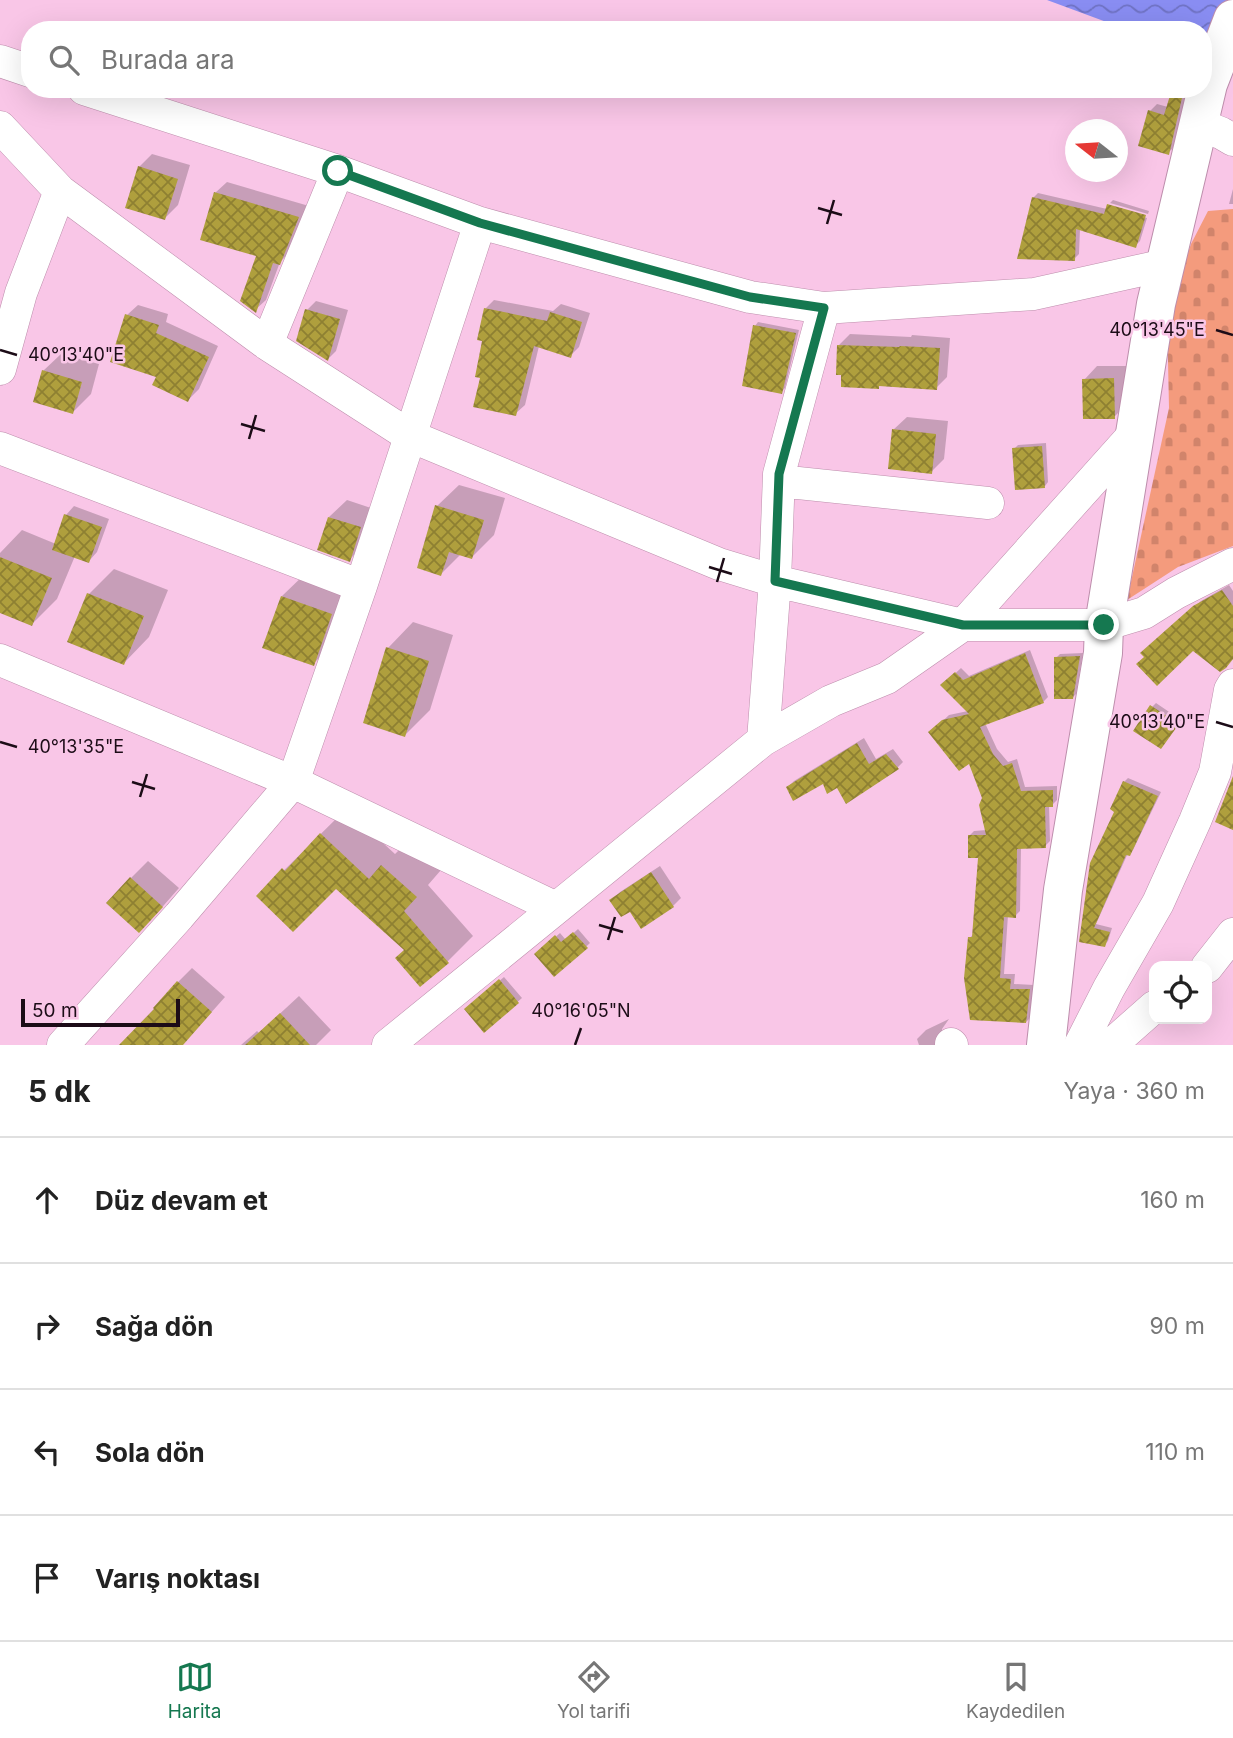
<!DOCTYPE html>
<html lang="tr">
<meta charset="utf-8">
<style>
body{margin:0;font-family:Inter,sans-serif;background:#f6f6f6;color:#222}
.controls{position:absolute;right:21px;bottom:21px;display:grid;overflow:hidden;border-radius:14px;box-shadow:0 7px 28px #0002}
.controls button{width:63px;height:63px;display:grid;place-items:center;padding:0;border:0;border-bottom:2px solid #e0e0e0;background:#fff;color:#222;font:35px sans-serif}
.compass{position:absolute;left:1065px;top:119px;width:63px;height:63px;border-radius:50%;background:#fff;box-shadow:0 7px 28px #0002;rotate:287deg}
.scale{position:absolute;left:21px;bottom:18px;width:159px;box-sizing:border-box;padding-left:7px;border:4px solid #1c0c17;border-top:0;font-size:19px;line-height:24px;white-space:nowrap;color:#1c0c17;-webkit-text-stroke:5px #f9c6e7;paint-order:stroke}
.stop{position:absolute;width:21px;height:21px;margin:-16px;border:5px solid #157850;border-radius:50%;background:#fff}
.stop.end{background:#157850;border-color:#fff;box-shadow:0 2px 7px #0008}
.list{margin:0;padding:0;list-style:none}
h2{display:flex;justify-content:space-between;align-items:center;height:91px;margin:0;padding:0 28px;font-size:30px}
h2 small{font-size:23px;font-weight:400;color:#767676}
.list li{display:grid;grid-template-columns:46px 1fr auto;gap:21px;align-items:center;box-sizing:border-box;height:126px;padding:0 28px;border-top:2px solid #e0e0e0}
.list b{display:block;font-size:26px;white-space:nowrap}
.list em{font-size:23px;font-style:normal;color:#767676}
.icon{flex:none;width:38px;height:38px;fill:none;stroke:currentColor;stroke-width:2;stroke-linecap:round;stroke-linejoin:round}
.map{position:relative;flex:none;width:1233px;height:1045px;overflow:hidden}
.search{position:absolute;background:#fff;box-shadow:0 7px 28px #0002;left:21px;right:21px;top:21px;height:77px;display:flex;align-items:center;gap:18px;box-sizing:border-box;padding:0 24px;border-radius:28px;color:#767676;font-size:26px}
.sheet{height:595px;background:#fff}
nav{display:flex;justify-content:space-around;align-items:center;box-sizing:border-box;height:98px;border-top:2px solid #e0e0e0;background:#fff;font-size:19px;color:#767676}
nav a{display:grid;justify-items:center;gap:4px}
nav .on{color:#157850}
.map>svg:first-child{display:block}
</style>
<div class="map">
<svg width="1233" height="1045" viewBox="0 0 1233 1045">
<defs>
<pattern id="cemetery-stones" width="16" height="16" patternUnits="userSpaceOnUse" patternTransform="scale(1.75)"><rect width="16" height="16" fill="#f49b7d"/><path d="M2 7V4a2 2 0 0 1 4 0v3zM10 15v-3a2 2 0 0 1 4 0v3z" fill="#d1846b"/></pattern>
<pattern id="water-waves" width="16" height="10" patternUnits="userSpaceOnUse" patternTransform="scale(1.75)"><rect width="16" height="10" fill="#898df2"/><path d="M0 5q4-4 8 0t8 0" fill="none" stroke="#6f72c3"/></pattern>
<pattern id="building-cross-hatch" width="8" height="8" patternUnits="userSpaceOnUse" patternTransform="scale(1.75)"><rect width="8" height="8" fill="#af9f3d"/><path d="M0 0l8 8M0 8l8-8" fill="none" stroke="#8e8032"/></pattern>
</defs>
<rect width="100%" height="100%" fill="#f9c6e7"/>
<path fill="url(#cemetery-stones)" d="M1233,209V546L1178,567L1127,600L1169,408L1167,315L1191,244L1208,211Z"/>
<path fill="url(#water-waves)" d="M1047,0H1233V67L1203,56V30H1128Z"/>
<path fill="#0003" d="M1174,89H1189L1175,146L1168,153L1150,111L1157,104L1168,107Z
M152,154L190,165L178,205L164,219L139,167Z
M227,182L309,206L290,252L280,262L266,300L255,310L258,255L215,193Z
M1233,189V204H1229Z
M1038,193L1107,209L1109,207L1147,218L1140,241L1135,246L1080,229L1079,254L1074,259L1033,198Z
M1113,200L1149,211L1148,214L1110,203Z
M494,300L553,311L561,304L590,313L579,347L570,356L539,346L525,405L515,414L482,377L485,309Z
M316,301L348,310L336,351L328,359L307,310Z
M138,305L168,314L166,322L218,346L199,389L188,400L158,376L127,315Z
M758,322L799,330L785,388L781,392L755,326Z
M850,334L911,337L912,335L950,338L947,377L936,388L881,385L878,387L839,345Z
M61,354L99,364L91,394L73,412L43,371Z
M1097,366H1126L1127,404L1114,417L1084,380Z
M907,417L948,421L944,459L931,472L893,430Z
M1046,443L1048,482L1045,486L1014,449L1018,445Z
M459,485L505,498L494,535L472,557L461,554L441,574L437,506Z
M347,500L377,510L367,542L349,560L329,517Z
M74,506L109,519L97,552L89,561L75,556L57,599L32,624L0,611V553L22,530L56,544L66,515Z
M114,569L168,590L149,637L124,663L89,594Z
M308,571L356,588L339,638L313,664L282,596Z
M1229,585L1233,591V658L1193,649L1146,657L1142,653L1201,601Z
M413,622L453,635L430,710L405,735L388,648Z
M1030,650L1048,697L1043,702L985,723L997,749L1008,762L1017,759L1025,787L1057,786V800L1052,805H1049L1050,841L1045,846L1021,847L1020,911L1015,916L1008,915L1004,974H1015L1014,984L1034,985L1031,1017L1026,1022L970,938L974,933L979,856L969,836L974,831L987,830L984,798L970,761L931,732L949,715L968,711L943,685L961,668L969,676Z
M1083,653L1076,694L1072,698L1056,658L1060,654Z
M1156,703L1181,720L1164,743L1152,707Z
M864,738L876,759L893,749L903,762L897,768L838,785L824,782L788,787L794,781Z
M1128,778L1161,792L1133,850L1129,854L1128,853L1096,924L1112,928L1108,941L1104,945L1081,941L1124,782Z
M346,809L395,854L408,841L441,870L428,885L473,936L447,962L406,950L336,887L258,896Z
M148,861L179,888L157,913L131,878Z
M660,866L681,898L673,906L630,909L612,900L620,892Z
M578,929L590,943L555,975L536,954L560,933L566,940Z
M192,968L225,997L202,1023L177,1045H121L156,1009L178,982Z
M504,977L522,998L484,1031L470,1006Z
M299,996L331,1030L316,1045H241L257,1031L259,1033Z
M949,1019L942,1029V1040L946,1045H919L917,1039L926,1030Z"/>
<path fill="url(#building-cross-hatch)" d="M1172,89H1184L1169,155L1138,146L1148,110L1164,115Z
M138,166L178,179L165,220L125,208Z
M214,192L299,217L280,265L273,263L256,313L240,301L256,256L200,240Z
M1032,197L1104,214L1107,204L1146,215L1136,248L1076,229L1075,261L1017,259Z
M484,308L547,321L550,312L582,322L571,358L534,346L516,416L473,407L480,378L475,377L482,341L477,340Z
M305,309L340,319L328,361L296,341Z
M125,314L159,325L156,333L209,357L188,402L152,385L156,377L110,362Z
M753,325L796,333L782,394L742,386Z
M837,345L899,347L900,346L940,348L937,390L879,386V389L841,387V375H836Z
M42,370L82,382L73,414L33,402Z
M1114,378L1115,419H1083L1082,379Z
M892,429L936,434L932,474L888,469Z
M1042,446L1045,488L1015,490L1012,448Z
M435,505L484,520L472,559L449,552L441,576L417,568Z
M64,514L102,527L89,563L52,550Z
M328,517L361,527L350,562L317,550Z
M0,557L52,578L32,626L0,613Z
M1222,590L1233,606V659L1226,668L1220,672L1193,651L1157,686L1136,664L1144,657L1140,653L1193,606Z
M87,593L144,616L124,665L67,642Z
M281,596L332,614L314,666L262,648Z
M386,647L429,661L405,737L363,723Z
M1025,653L1044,703L980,727L993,754L1003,766L1012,763L1021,791L1053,790V807H1045L1046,848L1017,849L1016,918L1004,917L1000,978L1011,979L1010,989H1030L1026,1023L970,1020L964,978L968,937H972L978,858H968V835H986L979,805L982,798L969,764L959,771L928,732L942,720L969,714L940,685L955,672L963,680Z
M1080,656L1073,699H1054V657Z
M1150,705L1179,724L1161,749L1133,731Z
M857,743L869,764L886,754L899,769L846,804L837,788L827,794L823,784L793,801L786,787Z
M1233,776V830L1215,822Z
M1123,781L1158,796L1130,856L1126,855L1094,928L1110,932L1105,947L1079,942L1090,863L1114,812L1110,809Z
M320,833L369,879L381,865L417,897L404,911L449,963L420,987L395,958L404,950L336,889L293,932L256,896L282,868L285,871Z
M651,872L674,907L641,929L630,912L621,917L609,900Z
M130,877L163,907L139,933L106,903Z
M573,932L588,948L554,977L534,954L555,935L561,942Z
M499,979L519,1003L484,1033L464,1009Z
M177,981L212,1012L183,1045H119L154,1009L153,1008Z
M280,1013L310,1045H245Z"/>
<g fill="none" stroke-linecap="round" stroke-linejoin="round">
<g stroke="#bd8eac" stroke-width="33">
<path id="minor" d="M0,61L30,71
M84,89L338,171L480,223L750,297L824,308L1034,294L1165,265
M1198,124L1221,133L1233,140
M0,127L60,191L267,344L410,436L719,564L775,581L963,625L1135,433
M267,344L338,171
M0,369L21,293L60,191
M0,448L361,586
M779,481L988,503
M0,660L293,782L556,908
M763,740L775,581L779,474L824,308
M1207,967L1233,934
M951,1044L952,1045
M63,1045L179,916L293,782L361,586L480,223
M388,1045L763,740L831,701L887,678L963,625H1104L1144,613L1176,593L1233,564
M1080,1045L1109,988L1158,903L1195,821L1215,772L1230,690L1233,685
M1111,1045L1154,1007"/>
</g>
<g stroke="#bd8eac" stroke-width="40">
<path id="major" d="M1046,1045L1063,890L1103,653L1104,625L1156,304L1208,84L1233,19"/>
</g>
<use href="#minor" stroke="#fff" stroke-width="32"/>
<use href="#major" stroke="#fff" stroke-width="38"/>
</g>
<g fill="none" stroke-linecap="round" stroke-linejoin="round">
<path stroke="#157850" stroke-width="9" d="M338,171L480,223L750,297L824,308L779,474L775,581L963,625H1104"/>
</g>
<path fill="none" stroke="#1c0c17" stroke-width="2.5" d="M818,208L842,215M827,224L834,200M1216,330L1233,335M0,350L17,355M241,424L265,431M249,439L256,415M709,567L732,574M717,582L724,558M1216,722L1233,727M0,742L17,747M132,782L155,789M140,797L147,774M599,925L623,932M608,940L615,917M575,1045L581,1028"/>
<g font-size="18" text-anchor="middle" fill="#1c0c17" stroke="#f9c6e7" stroke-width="5" stroke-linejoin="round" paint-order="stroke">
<text x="1157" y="336">40°13'45"E</text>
<text x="76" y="361">40°13'40"E</text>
<text x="1157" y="728">40°13'40"E</text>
<text x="76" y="753">40°13'35"E</text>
<text x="581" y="1017">40°16'05"N</text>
</g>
</svg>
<div class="controls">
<button><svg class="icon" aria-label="locate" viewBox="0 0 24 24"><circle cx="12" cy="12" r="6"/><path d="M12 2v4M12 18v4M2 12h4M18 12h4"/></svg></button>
</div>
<svg class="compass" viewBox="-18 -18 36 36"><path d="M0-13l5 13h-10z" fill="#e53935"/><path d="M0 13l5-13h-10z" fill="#767676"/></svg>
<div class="scale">50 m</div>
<div class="stop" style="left:338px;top:171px"></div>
<div class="stop end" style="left:1104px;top:625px"></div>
<div class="search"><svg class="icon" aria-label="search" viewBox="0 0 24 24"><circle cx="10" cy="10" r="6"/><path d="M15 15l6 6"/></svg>Burada ara</div>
</div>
<section class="sheet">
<h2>5 dk<small>Yaya · 360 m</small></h2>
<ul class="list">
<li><svg class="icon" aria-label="ahead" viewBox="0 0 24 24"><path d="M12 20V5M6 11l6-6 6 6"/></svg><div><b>Düz devam et</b></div><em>160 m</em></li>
<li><svg class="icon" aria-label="right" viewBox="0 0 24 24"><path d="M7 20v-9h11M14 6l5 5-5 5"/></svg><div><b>Sağa dön</b></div><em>90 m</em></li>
<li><svg class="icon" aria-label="left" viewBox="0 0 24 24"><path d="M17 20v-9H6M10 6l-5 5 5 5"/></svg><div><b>Sola dön</b></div><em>110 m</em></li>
<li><svg class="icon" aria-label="arrive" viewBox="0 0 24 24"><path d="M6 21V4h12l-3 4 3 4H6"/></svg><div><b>Varış noktası</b></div></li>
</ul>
</section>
<nav>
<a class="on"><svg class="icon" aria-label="map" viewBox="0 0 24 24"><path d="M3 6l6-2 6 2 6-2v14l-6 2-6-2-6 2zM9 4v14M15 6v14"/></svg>Harita</a>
<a><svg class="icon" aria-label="directions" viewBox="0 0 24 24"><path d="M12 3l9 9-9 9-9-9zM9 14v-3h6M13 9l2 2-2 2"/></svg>Yol tarifi</a>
<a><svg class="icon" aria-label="saved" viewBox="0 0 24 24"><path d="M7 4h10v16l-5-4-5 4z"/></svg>Kaydedilen</a>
</nav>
